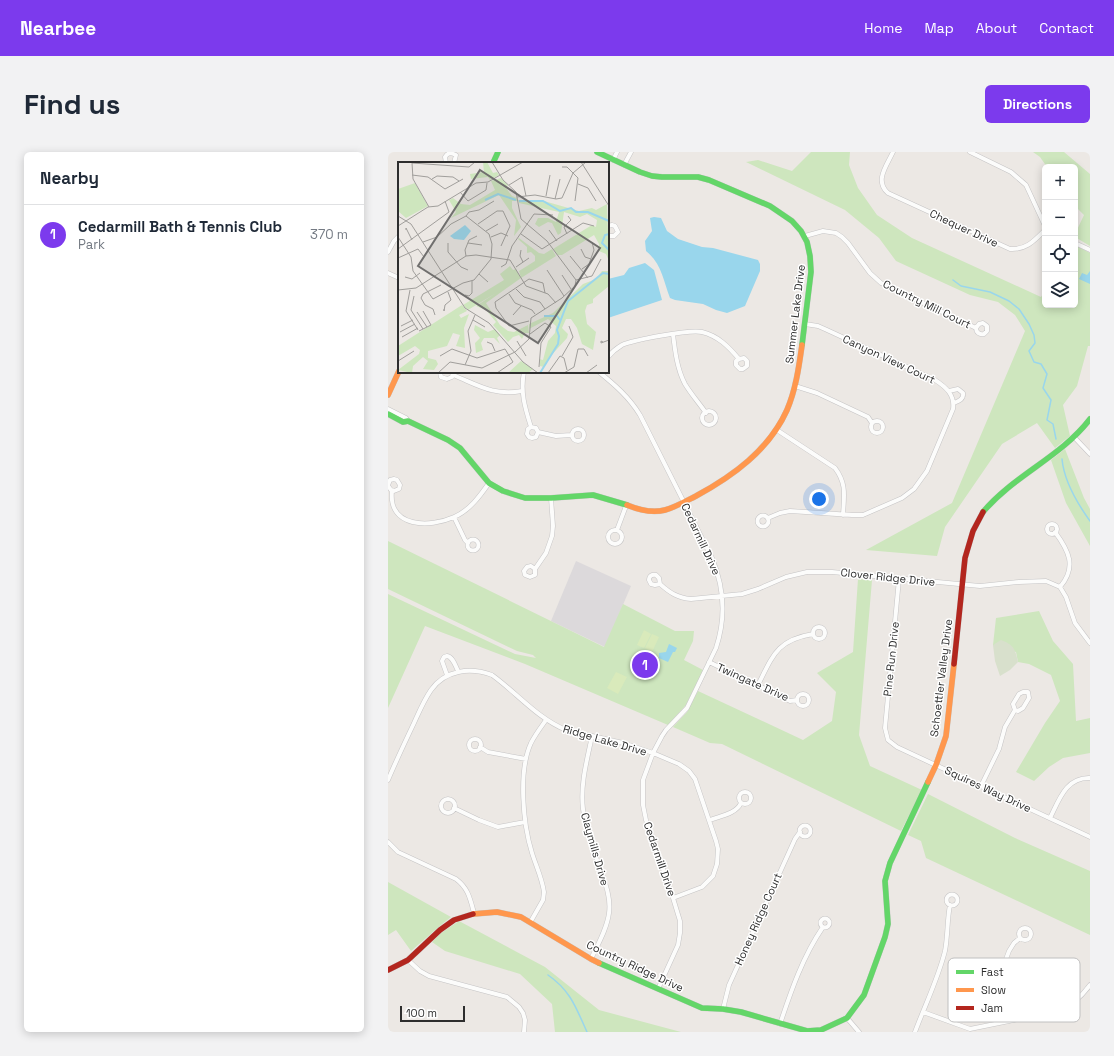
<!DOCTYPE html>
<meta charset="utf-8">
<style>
body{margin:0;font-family:"Space Grotesk",sans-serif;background:#f2f2f3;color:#1f2937}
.controls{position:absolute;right:12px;top:12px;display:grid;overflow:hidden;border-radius:6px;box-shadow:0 2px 10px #0003}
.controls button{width:36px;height:36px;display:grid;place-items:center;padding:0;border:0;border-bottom:1px solid #e0e1e3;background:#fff;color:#1f2937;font:20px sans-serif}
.scale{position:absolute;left:12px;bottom:10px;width:65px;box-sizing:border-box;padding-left:4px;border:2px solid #2e2e2e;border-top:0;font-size:11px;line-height:14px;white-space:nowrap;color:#2e2e2e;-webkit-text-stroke:3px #fff;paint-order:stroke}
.you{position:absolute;left:431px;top:347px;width:14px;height:14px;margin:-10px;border:3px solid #fff;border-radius:50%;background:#1a73e8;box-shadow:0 0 0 6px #1a73e833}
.badge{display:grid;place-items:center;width:26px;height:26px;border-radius:50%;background:#7c3aed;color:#fff;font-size:13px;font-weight:700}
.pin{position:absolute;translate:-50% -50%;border:2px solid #fff;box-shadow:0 1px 4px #0006}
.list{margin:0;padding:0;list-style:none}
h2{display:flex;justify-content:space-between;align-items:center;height:52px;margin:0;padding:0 16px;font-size:17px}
h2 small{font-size:13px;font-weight:400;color:#747a83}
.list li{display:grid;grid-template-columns:26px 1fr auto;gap:12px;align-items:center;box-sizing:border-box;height:60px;padding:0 16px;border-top:1px solid #e0e1e3}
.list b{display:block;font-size:15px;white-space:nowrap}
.list p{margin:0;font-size:13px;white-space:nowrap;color:#747a83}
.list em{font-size:13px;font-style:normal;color:#747a83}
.icon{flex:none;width:22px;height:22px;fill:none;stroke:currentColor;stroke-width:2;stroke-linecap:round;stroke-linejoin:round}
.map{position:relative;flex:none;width:702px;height:880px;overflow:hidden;border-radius:6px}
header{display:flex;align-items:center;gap:24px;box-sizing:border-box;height:56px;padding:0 20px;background:#7c3aed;color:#fff}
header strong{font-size:19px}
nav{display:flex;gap:22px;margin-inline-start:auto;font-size:14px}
.intro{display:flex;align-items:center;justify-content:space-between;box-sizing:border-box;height:96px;padding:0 24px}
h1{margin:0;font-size:28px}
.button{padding:10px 18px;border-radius:6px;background:#7c3aed;color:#fff;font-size:14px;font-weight:700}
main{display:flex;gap:24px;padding:0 24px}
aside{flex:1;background:#fff;border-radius:6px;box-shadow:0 2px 10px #0003}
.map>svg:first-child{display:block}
</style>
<header>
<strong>Nearbee</strong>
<nav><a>Home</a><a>Map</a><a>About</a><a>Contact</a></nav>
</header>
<div class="intro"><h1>Find us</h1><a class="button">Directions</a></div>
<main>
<aside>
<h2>Nearby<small></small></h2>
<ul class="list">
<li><span class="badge">1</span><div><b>Cedarmill Bath &amp; Tennis Club</b><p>Park</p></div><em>370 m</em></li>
</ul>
</aside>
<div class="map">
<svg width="702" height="880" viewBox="0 0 702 880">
<rect width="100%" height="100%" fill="#ece8e4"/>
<path fill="#dcd9db" d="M188,409L243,434L217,495L163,469Z"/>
<path fill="#cee6be" d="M423,0H462L461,13L470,36L489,63L524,86L653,145L657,139V153H687V93L702,101V194H700L689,234L675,253L682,284L667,296L649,271L614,292L557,375L549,404L478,398L564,351L637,179L627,163L610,150L582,143L508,109L491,86L457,58L358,10L370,8L404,19Z
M645,0H676L702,22V94L687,85V82L696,63L687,54V15H659L652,5Z
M677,297L696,346L702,357V394L678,351L663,308Z
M0,389L216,495L235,452L287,479H306L305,489L296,508L315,518L298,553L280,573L137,512L37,474L0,556V442L127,502L148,506L145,503L129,499L0,437Z
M470,427L484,428L471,583L482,614L534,638L513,679L334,592L322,591L285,575L299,560L310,539L415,588L444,569L448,540L429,521L465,500Z
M651,459L665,489L685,512L688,569L702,566V601L675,606L661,615L646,629L628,620L657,571L672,549L663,523L641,512L630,510L628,500L605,493L608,466Z
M540,642L627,686L702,719V783L538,706L533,689L520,683Z
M0,730L63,765L53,773L23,799L8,778L0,783Z
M71,769L157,815L211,858L293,880H167L164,852L132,822L57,799L44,790L53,781Z"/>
<path fill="#d8e0cc" d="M613,488C626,493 627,497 630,510L622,518L612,524L607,509L605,493Z"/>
<path fill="#d9eabb" d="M256,478L263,482L256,496L249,493Z
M264,482L271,485L264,500L257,496Z
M228,520L239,525L230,542L219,536Z"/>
<path fill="#99d6ec" d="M266,65L273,66L279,79L290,87L314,95L325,96L370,108L372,112V119L357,154L339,161L328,158L315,152L287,148L282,146C275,128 274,112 258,99L257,89L264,79L262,66Z
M257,111L266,118L274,148L220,166V127L236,123L241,116Z
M702,119V132L691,127L694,121L699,123Z
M281,492L289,496L287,500H285L280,510L271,506V501L278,500Z"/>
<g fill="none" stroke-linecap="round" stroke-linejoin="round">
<path stroke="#99d6ec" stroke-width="1.5" d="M565,128L573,134L602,140L621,149L631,157L641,172L646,183L647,191L641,199L646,210L653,212L659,222L655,236L663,248L659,268L665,272L668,287
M674,307C676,329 689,351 702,369
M160,823C183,839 188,856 199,880"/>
<g stroke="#c5c4c5" stroke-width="5">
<path id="street" d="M505,0C499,13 486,29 500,41L622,97C638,98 646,89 657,78
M582,0L623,20L638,33L657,74
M225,8L229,0
M58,11L57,5C60,0 63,1 68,3L66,11
M236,13L243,0
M220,74L224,73L227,74L230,80L226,84H220
M417,84L435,79L448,81L454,85L460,91L482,121L493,131L588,176C588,180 591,183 596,182L599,179V174L595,171L591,172L588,176
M687,91L702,98
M0,100L6,89L11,84
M0,121L11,126
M285,182C287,199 289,217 297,232C303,242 311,251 318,261
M220,205C224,200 229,196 234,193C245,188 303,177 314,180C330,184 340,194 351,207L356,206L359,209V214L355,217H352L348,213V209L351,207
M52,220L53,225L59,227L64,225L65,220
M136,220C132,240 137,256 143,275L148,276L150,280L148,285L144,286L141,285L139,282L140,277L143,275
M211,220C227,233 241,245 252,263L324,406C336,435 338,466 328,496L299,556L278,578L274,584L265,601L255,628V653L258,668L285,746L292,769V781L290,793L270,837
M65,223C90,233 105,244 134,239
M407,234L429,241L480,265L484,271
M561,239L570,237L575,241C576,247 571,249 566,251
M0,257L18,266L20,269
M314 266a7 7 0 1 1 14 0a7 7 0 1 1-14 0Z
M483 275a6 6 0 1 1 12 0a6 6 0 1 1-12 0Z
M184 283a6 6 0 1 1 12 0a6 6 0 1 1-12 0Z
M389,278L447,316C459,332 456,344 455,363
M150,280L168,284L183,283
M686,285L702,302
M0,333L2,328L6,327L9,328L12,333L11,337L6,339L3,338L0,334
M4,339C0,376 42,376 66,365C81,359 92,344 101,331
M369.5 369a5.5 5.5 0 1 1 11 0a5.5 5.5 0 1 1-11 0Z
M66,365L77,388L80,391
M380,366L392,361L402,359L464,363H475L514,346L526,337L539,319L565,257C567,243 558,235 547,228L439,178L430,174L417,172
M659 377a5 5 0 1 1 10 0a5 5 0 1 1-10 0Z
M220 385a7 7 0 1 1 14 0a7 7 0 1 1-14 0Z
M229,378L238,354
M667,380C681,399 689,415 672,435
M79.5 393a5.5 5.5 0 1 1 11 0a5.5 5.5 0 1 1-11 0Z
M147,417L143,414L139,415L136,419L137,423L142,425L147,423V417L158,401L164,384L165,374L163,346
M511,427L497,576L500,588L509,595L702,685
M272,432L267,433L263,432L261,428C261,424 264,422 268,423L271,426L272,432C282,441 290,446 303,447L354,442L370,437L398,425L419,420H444L592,434L631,430L658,429L672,435L678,445L687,471L702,491
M425 481a6 6 0 1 1 12 0a6 6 0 1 1-12 0Z
M321,510L402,549L409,548
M59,523L54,509L56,505L59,504C65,505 67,513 70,519
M370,533C385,503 389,488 425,482
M635,540H640L641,546L635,556L630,559L627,558L625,552L631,542Z
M409 548a6 6 0 1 1 12 0a6 6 0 1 1-12 0Z
M81 593a6 6 0 1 1 12 0a6 6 0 1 1-12 0Z
M92,595L100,600L138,607
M0,628C8,609 17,590 26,571C31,560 36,548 43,538C57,518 82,515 104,523C129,541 149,566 178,578L235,591L265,601L291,612L301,619L307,627L328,689L330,697L329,712L325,724L314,735L285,746
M593,634L611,597L617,575L627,558
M351 646a6 6 0 1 1 12 0a6 6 0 1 1-12 0Z
M53 654a7 7 0 1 1 14 0a7 7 0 1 1-14 0Z
M66,656L91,668L110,675L137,670
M662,666C671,648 678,625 702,626
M322,668C332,664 348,662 353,651
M411.5 679a5.5 5.5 0 1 1 11 0a5.5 5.5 0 1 1-11 0Z
M0,690L10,700L68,727C80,736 82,746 86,761
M558.5 748a5.5 5.5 0 1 1 11 0a5.5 5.5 0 1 1-11 0Z
M432.5 771a4.5 4.5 0 1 1 9 0a4.5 4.5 0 1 1-9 0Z
M143,769L155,748L156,740C154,726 148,714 144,701C135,672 130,619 143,591C147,583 153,575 158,568
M631 782a6 6 0 1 1 12 0a6 6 0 1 1-12 0Z
M203,807C210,792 219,777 221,761C223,747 218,733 213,719C206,699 198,679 195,657C192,633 199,608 204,584
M20,808L32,819L41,824L119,845L131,855L135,861L137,868L136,880
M335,857L341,833L407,687L412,680
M535,860L582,877L670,859C683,854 694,844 702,833
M459,866L471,880
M614,870L608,842V834L621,799L626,791L632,786
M392,872C403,839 415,804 435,775
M527,880C537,853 550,827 557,799C560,783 559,768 562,753"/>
</g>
<g stroke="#c5c4c5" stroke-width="6">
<path id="fast" d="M209,0L252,20L264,24L274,25H310L321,28L382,54L404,69L413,79L419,90L422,104L423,120L414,193
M105,11L110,0
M0,262L15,270L20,269L60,288L72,296L101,331L115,339L137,346H163L205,343L239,353
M595,360C626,323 673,305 702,267
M211,811L314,856L335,857L353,860L419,879L433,878L459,866L476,843L497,785L500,772L497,729L502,711L540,630"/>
</g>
<g stroke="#c5c4c5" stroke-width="6">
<path id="slow" d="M0,243L11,219
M239,353C251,358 265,361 277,358C288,355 298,349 308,344C345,324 381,298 399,258C408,237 411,214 414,193
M540,630L548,613L558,584L566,512
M85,762L109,760L133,765L203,807L211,811"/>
</g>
<g stroke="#c5c4c5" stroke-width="6">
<path id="jam" d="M566,512L577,406L585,379L595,360
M0,818L20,808L52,778L66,768L85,762"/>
</g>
<use href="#street" stroke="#fcfcfb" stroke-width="4"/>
<use href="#fast" stroke="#63d668" stroke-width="5.5"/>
<use href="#slow" stroke="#ff974d" stroke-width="5.5"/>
<use href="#jam" stroke="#b3261e" stroke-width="5.5"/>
</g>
<g text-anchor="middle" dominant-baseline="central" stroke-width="3" stroke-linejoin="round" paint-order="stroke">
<g font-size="11" fill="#2e2e2e" stroke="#fff">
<text transform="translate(576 76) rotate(25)">Chequer Drive</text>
<text transform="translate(539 152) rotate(26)">Country Mill Court</text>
<text transform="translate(407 162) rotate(-83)">Summer Lake Drive</text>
<text transform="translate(501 207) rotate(25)">Canyon View Court</text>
<text transform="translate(313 387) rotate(65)">Cedarmill Drive</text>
<text transform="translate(500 425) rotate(6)">Clover Ridge Drive</text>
<text transform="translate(503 507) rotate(-84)">Pine Run Drive</text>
<text transform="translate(553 526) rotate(-83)">Schoettler Valley Drive</text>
<text transform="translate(365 530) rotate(24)">Twingate Drive</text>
<text transform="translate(217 588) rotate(16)">Ridge Lake Drive</text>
<text transform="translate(600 637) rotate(25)">Squires Way Drive</text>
<text transform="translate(207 697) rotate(74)">Claymills Drive</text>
<text transform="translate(272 707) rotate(71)">Cedarmill Drive</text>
<text transform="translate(370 767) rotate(-66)">Honey Ridge Court</text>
<text transform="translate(247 814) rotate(25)">Country Ridge Drive</text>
</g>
</g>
<g transform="translate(10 10)">
<rect width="211" height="211" fill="#ece8e4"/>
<path d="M85,0H89L95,11L99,10L101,13L92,18L90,15L73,17L72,12L86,10ZM103,16L110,23L108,26L114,34L119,36V39H114V46L123,65L116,74L118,58L101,33L53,56L58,50L51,38L55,36L63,42L72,43L97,28L93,19ZM17,21L30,44L8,56L0,49V27ZM120,38L146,39L181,49L194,46L198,48L209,42L211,99L208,92L201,89V82L196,73L164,93H159L155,87L194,63L198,65L199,58L189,52L182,55L166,50L163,71L160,73L154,61L150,60L141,65L137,62L140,56H150L158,60L161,50L121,41ZM121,76L141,91L146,92L154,87L158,94L123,116L121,109L137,99V94L133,90L129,91V85L120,77ZM112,104L115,108L118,107L123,116L88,141L102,163L110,169L116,170L130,163L131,171H127L124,177L121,173L115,175L110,180L95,163L98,160L88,148L78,144L98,131L70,148L65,143L106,118L102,112ZM204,109H211V124L195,137V141L189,143L187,149L189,162L198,170L195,188L184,182L179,166L173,157H168L164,166L170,172L169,176L150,197L146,205L142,204L141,197L145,198L150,179L157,171L158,164L150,157L131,167V162L155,151L185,122L198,117ZM64,143L69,149L61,153L63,156L71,152L66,166L67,186L58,184L62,173L55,171L49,184L30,189V196L38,198L40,202L36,208L25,207L30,199L25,195L15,204L14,211L0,208L21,192L22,188L17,184L0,194V184ZM77,163L90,170L97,167L102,173L99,176L102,182L96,176H86L83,181L85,188L78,191L77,181L82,176L76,168ZM123,199L135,207L130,211H110Z" fill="#cee6be"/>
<path d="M67,63L73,69L66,78L56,77L52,74Z" fill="#99d6ec"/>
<path fill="none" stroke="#99d6ec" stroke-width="2" d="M87,38L100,32L118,38M121,39H145L162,49L173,46L178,50H190L211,59M211,72L207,73L204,81L211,88M146,154H159L162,158M142,211L160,182L161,174L159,168L170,139L205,111L211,112"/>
<path fill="none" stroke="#a09e9b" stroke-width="1" d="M94,0L105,18L118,30L123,57L149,79L178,118M183,0L211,44M14,1L71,5L77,0M14,1L15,17L31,45M164,5H169L180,16L177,39M14,13L30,15L47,27L65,17M34,17L39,14L55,15L61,19M180,22L190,26L198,39M111,23L124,15L128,34M62,30L70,39L88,28L89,21M148,34L152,13M119,35L137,33L158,37L164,36L175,11L188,0M157,37L162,17M0,54L13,62L67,146L91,161L125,200L140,211M68,54L71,50L81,48L96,39M80,62L99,49H105L112,64L103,84M0,64L30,45L40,44L78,21L90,20L125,0M8,68V66L14,78M151,68L159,79M88,69L100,62M123,72L144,87L185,61L196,64M169,72L166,65L173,58L170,54M0,75L13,95L15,109L35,137L65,121L76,118L93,97L94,82L91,72L68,54L53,62L39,75L25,80M93,75L103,71L110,74M50,81V90L63,105L70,108M70,81L84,83M0,87L51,50L47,39M183,87L187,95L193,97M123,88L122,94L125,100M68,94L67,88L71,78L79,74M172,94L190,116M0,96L20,87L26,95M103,105L108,102L114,84L136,52L155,53M118,105L131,96M184,107L191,102L196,88L194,80M149,108L166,134M81,112L90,120M164,113L173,127M7,115L14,117L22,111M178,118L194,114L203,97M118,127L126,135L142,140L147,147M0,128L18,126L68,94L78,93L112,98L128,124L150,132L158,141M12,128L8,149L20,168M111,132L117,141L134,148L137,152M67,133L71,134L74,131V119M16,134L13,148L25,167M46,147V149L47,143L53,138L50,130M19,150L29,165M37,153L35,147L27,143L23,136L25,132L43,123M115,153L123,144M75,158L87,165M131,159L111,164L98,146L97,140L131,117L145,121L147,131M3,164L15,158M21,169L33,163L25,149M2,170L17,162M132,172L147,161L153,165L143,181L141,205M4,175L20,166M119,179L128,194M89,180L94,182L97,189M205,180L203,179V181L211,178M42,194L54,187L79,196L107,187L115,200L99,211M164,194L175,175L171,164M0,199L16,189M67,203L73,189L70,169L77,153M40,211L52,200L84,206L117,190L131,177L133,156L164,136L177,124L178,118M150,211L162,194L166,196L169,208M166,211L176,205L180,187H186L190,194M188,211L199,203"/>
<path fill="#706f6e" fill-opacity="0.15" stroke="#706f6e" stroke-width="2" d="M82,8L202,86L140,181L20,104Z"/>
<rect width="211" height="211" fill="none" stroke="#2e2e2e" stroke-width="2"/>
</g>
<rect x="560" y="806" width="132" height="64" rx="6" fill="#fff" stroke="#c0c0c0" stroke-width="1"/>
<rect x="568" y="818" width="18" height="4" fill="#63d668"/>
<rect x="568" y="836" width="18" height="4" fill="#ff974d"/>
<rect x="568" y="854" width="18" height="4" fill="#b3261e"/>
<g font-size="11" fill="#2e2e2e">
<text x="593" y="824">Fast</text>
<text x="593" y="842">Slow</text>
<text x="593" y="860">Jam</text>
</g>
</svg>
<div class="controls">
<button>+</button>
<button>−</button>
<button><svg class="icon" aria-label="locate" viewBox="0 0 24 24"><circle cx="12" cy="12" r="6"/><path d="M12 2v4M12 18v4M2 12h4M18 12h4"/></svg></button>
<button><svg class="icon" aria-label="layers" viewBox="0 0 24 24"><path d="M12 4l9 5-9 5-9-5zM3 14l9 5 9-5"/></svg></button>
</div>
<div class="scale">100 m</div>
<div class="you"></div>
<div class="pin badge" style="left:257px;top:513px">1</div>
</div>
</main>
